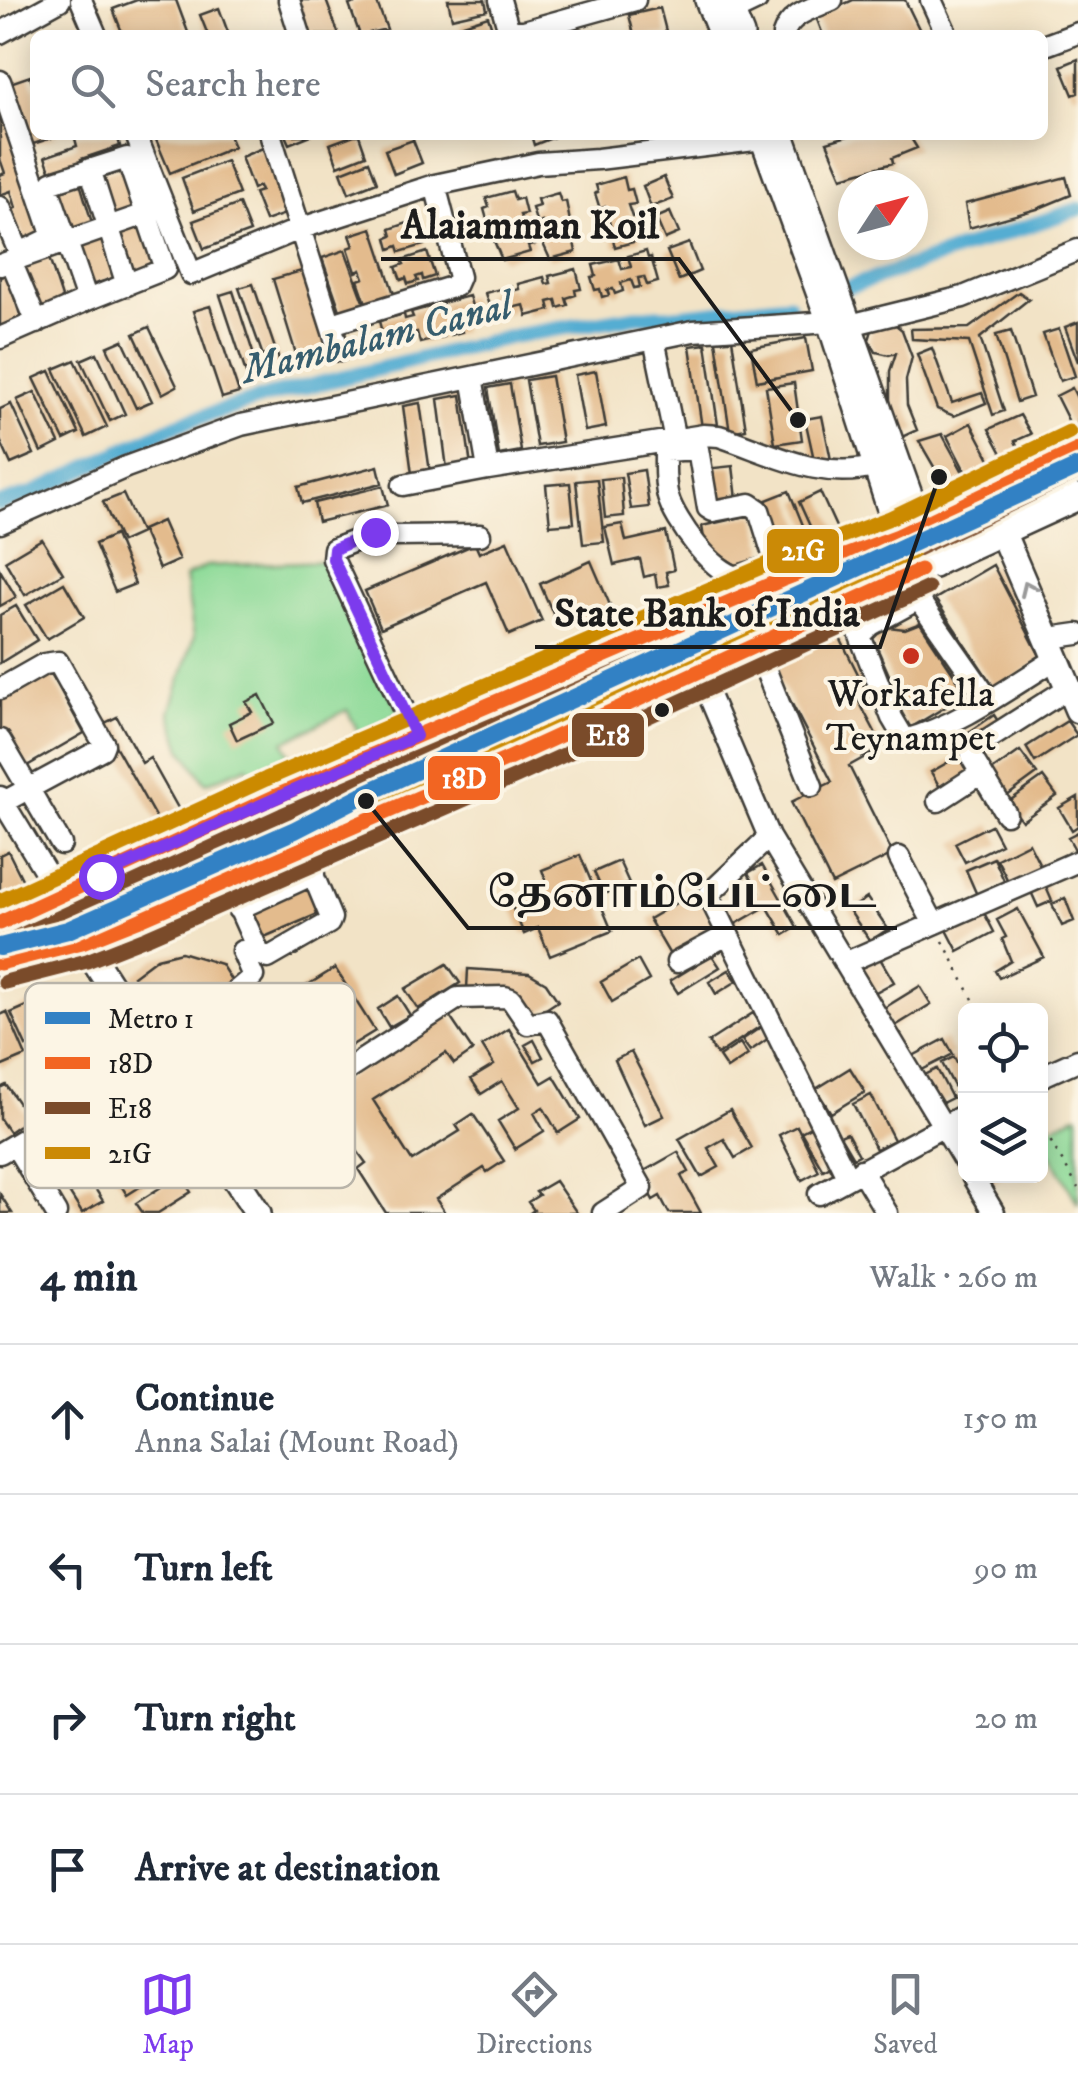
<!DOCTYPE html>
<meta charset="utf-8">
<style>
body{margin:0;font-family:"IM FELL DW Pica","Noto Serif Tamil",serif;background:#f6f6f7;color:#1f2937}
.controls{position:absolute;right:30px;bottom:30px;display:grid;overflow:hidden;border-radius:15px;box-shadow:0 5px 25px #0003}
.controls button{width:90px;height:90px;display:grid;place-items:center;padding:0;border:0;border-bottom:2px solid #e0e1e3;background:#fff;color:#1f2937;font:50px sans-serif}
.compass{position:absolute;left:838px;top:170px;width:90px;height:90px;border-radius:50%;background:#fff;box-shadow:0 5px 25px #0003;rotate:54deg}
.stop{position:absolute;width:30px;height:30px;margin:-22px;border:8px solid #7c3aed;border-radius:50%;background:#fff}
.stop.end{background:#7c3aed;border-color:#fff;box-shadow:0 2px 10px #0008}
.list{margin:0;padding:0;list-style:none}
h2{display:flex;justify-content:space-between;align-items:center;height:130px;margin:0;padding:0 40px;font-size:42px}
h2 small{font-size:32px;font-weight:400;color:#747a83}
.list li{display:grid;grid-template-columns:65px 1fr auto;gap:30px;align-items:center;box-sizing:border-box;height:150px;padding:0 40px;border-top:2px solid #e0e1e3}
.list b{display:block;font-size:38px;white-space:nowrap}
.list p{margin:0;font-size:32px;white-space:nowrap;color:#747a83}
.list em{font-size:32px;font-style:normal;color:#747a83}
.icon{flex:none;width:55px;height:55px;fill:none;stroke:currentColor;stroke-width:2;stroke-linecap:round;stroke-linejoin:round}
.map{position:relative;flex:none;width:1078px;height:1213px;overflow:hidden}
.search{position:absolute;background:#fff;box-shadow:0 5px 25px #0003;left:30px;right:30px;top:30px;height:110px;display:flex;align-items:center;gap:25px;box-sizing:border-box;padding:0 35px;border-radius:15px;color:#747a83;font-size:38px}
.sheet{height:730px;background:#fff}
nav{display:flex;justify-content:space-around;align-items:center;box-sizing:border-box;height:140px;border-top:2px solid #e0e1e3;background:#fff;font-size:28px;color:#747a83}
nav a{display:grid;justify-items:center;gap:5px}
nav .on{color:#7c3aed}
.map>svg:first-child{display:block}
</style>
<div class="map">
<svg width="1078" height="1213" viewBox="0 0 1078 1213">
<rect width="100%" height="100%" fill="#fcf5e5"/>
<filter id="ink" filterUnits="userSpaceOnUse"><feTurbulence type="fractalNoise" baseFrequency=".01" numOctaves="2"/><feDisplacementMap in="SourceGraphic" scale="20" xChannelSelector="R" yChannelSelector="G"/><feConvolveMatrix kernelMatrix="1 2 1 2 8 2 1 2 1" color-interpolation-filters="sRGB"/></filter>
<filter id="wash" filterUnits="userSpaceOnUse"><feTurbulence type="fractalNoise" baseFrequency=".0048" numOctaves="4" result="noise"/><feDisplacementMap in="SourceGraphic" scale="40" xChannelSelector="R" yChannelSelector="G"/><feGaussianBlur stdDeviation="2.25" result="paint"/><feColorMatrix in="noise" values="0 0 0 0 0 0 0 0 0 0 0 0 0 0 0 0 0 1.4 0 .05"/><feComposite in="paint" operator="in"/></filter>
<g filter="url(#wash)">
<rect width="100%" height="100%" fill="#f2e3c6"/>
<path fill="#8dda98" stroke="#547b5a" stroke-width="2.5" d="M326,561L400,713L360,735L347,710L284,742L296,769L262,792L248,766L206,783L182,749L170,712L194,637L185,577L206,566Z
M1078,1114V1204L1040,1135L1041,1132Z"/>
<g fill="none" stroke-linecap="round" stroke-linejoin="round">
<path stroke="#55add2" stroke-width="15" d="M843,289L1078,209
M0,504L34,493L178,424L272,395L514,336L636,316H676L788,304"/>
</g>
<g id="blocks">
<path fill="#e3bb8d" d="M137,0H176L189,35H123L113,9Z
M294,0H326L339,35H304Z
M364,0H376L387,29L360,35L349,5Z
M448,0H485L487,10L452,18Z
M853,0H905L922,35H823L816,17Z
M219,8L229,35H208L200,15Z
M660,8L667,35H634L629,15Z
M488,16L494,35H464L460,25Z
M1078,59V93L1073,95L1061,66Z
M30,76L35,90V135L58,136L30,145L10,83Z
M0,90L49,235L25,243L19,225L9,228L4,212L16,208L11,191L0,195V175L5,173L0,159Z
M74,135H117L120,146L81,159L84,168L53,178L45,157L77,146Z
M154,135H229L234,147L170,173Z
M285,135H311L289,144Z
M354,135H359L366,155L338,166L330,144Z
M531,135H559L534,145Z
M851,135H909L917,148L892,158L893,163L842,177L827,142Z
M413,140L422,163L394,174L385,150Z
M263,148L288,213L265,221L254,193L261,191L259,186L253,189L241,157Z
M226,161L239,194L194,211L182,178Z
M369,161L377,182L349,193L341,172Z
M124,167L137,211L107,219L95,175Z
M624,177L627,190L632,189L636,204L628,205L632,217L639,215L644,233L639,234L641,240L615,247L612,236L607,238L604,227L610,225L605,207L600,209L595,193L598,192L596,185Z
M664,177L673,199L651,207L643,186Z
M1066,177L1071,195L1037,209L969,228L965,204Z
M79,180L92,223L64,231L51,188Z
M512,191L515,200L522,198L526,214L520,215L524,227L529,226L535,245L528,246L530,252L502,260L492,236L496,235L493,222L488,223L484,209L489,207L486,198Z
M558,193L561,202L566,201L576,252L550,259L540,237L546,236L542,222L537,224L532,208L539,206L537,199Z
M239,204L250,232L204,249L193,221Z
M670,212L679,233L665,239L656,218Z
M416,220L424,245L400,252L398,246L390,249L387,238L392,236L390,229Z
M144,221L157,264L127,273L114,229Z
M372,228L394,294L366,303L358,280L364,278L361,270L356,272L348,248L354,246L350,235Z
M104,233L117,277L88,286L75,242Z
M689,243L700,271L679,280L667,251Z
M345,250L366,307L342,316L322,258Z
M646,251L648,258L651,257L658,282L647,285L644,277L638,278L640,287L634,288L631,280L621,283L623,291L615,294L613,289L607,290L609,295L602,297L600,289L595,290L591,277L596,276L593,265L619,259L622,269L631,267L628,256Z
M427,252L435,276L423,280L422,275L416,277L418,281L408,284L406,278L401,280L396,267L404,264L402,260Z
M48,255L64,304L36,313L20,264Z
M576,269L581,289L575,290L576,295L566,298L568,305L558,308L556,300L548,302L550,310L527,316L524,305L511,308L513,312L505,314L504,309L491,312L485,293L511,286L512,291L519,289L518,284L544,277L546,284L551,283L549,276Z
M305,270L331,358L300,367L273,279Z
M7,275L22,321L0,328V277Z
M253,284L281,366L268,370L239,288Z
M233,291L261,377L249,382L220,295Z
M1019,292L1029,299L980,338L1004,411L993,415L969,342L912,339L911,329L969,328Z
M469,296L475,316L469,318L470,322L460,325L462,332L451,335L449,327L441,330L443,337L420,343L417,332L405,335L406,340L399,342L397,336L384,340L379,321L404,314L405,319L413,317L411,312L437,305L439,311L444,310L442,303Z
M210,306L239,393L222,398L193,311Z
M891,321L902,330L912,357L906,380L907,405L917,430L902,437L893,421L890,404V371L896,353L889,355L876,352L869,340L873,327Z
M1078,322V362L1065,327Z
M149,327L177,386L162,394L134,334Z
M1059,329L1075,376L1060,381L1043,334Z
M1011,331L1032,397L1017,402L996,335Z
M806,338L812,371L757,381L751,348Z
M732,339L746,429L730,432L716,341Z
M123,340L152,401L136,408L107,347Z
M706,344L718,425L702,428L690,346Z
M932,348L952,403L982,393L986,403L954,416L937,409L917,354Z
M97,353L125,414L110,421L81,360Z
M75,360L107,427L86,437L54,369Z
M50,371L79,433L64,440L34,378Z
M596,371L606,427L585,431L575,375Z
M551,376L562,442L537,446L526,380Z
M794,383L802,440L775,444L766,387Z
M510,384L521,451L499,455L488,388Z
M1072,388L1078,400V440L1056,396Z
M35,392L59,443L41,452L17,400Z
M461,395L471,466L447,469L438,399Z
M420,403L430,472L412,474L403,406Z
M11,404L34,454L11,464L0,440V409Z
M1020,415L1031,434L1015,441L1026,463L1011,470L989,429Z
M822,416L831,460L815,464L805,419Z
M971,423L999,476L974,488L947,436Z
M942,434L970,485L951,496L919,441Z
M378,466L382,483L302,503L298,487Z
M733,466L737,499L708,502L704,469Z
M644,470L649,507L631,509L625,473Z
M621,477L624,516L605,518L601,479Z
M597,479L604,542L583,544L576,481Z
M570,483L574,523L550,525L546,485Z
M383,486L388,505L318,522L314,503Z
M789,491L814,552L789,562L764,501Z
M820,492L841,538L820,548L799,502Z
M123,494L141,533L121,542L103,502Z
M755,514L765,556L736,565L705,545L702,526Z
M162,521L179,560L159,569L142,530Z
M622,524L626,541L666,532L674,570L666,572L669,585L657,587L655,574L644,577L640,559L614,565L605,527Z
M115,535L135,584L115,592L95,544Z
M42,539L63,573L25,595L5,561Z
M507,541L542,621L509,635L486,582L381,628L365,591L475,544L479,553Z
M591,561L619,626L587,640L574,608L554,616L540,584Z
M993,565L1042,660L995,689L935,599Z
M0,570L16,597L0,606Z
M64,583L84,617L47,639L26,605Z
M16,606L37,640L0,663V615Z
M920,623L967,694L910,728L894,702L890,677L871,634L888,627L905,629Z
M834,626L865,688L855,694L883,747L849,766L893,854L832,884L791,802L832,782L769,659Z
M49,670L84,733L20,770L0,732V698Z
M260,695L274,723L237,740L229,723L252,712L246,702Z
M994,715L1001,726L963,751L956,741Z
M117,717L142,763L150,758L183,817L162,829L103,724Z
M1067,721L1077,735L1035,762L1026,747Z
M1020,751L1037,774L1003,799L986,775Z
M961,755L972,774L942,791L931,772Z
M1043,777L1057,796L1022,821L1008,802Z
M1078,797V826L1072,830L1059,808Z
M991,825L1001,844L965,862L955,843Z
M1078,832V855L1068,837Z
M1029,843L1042,869L1010,885L997,859Z
M8,851L31,897L0,912V855Z
M580,855L612,931L550,956L538,928L524,934L510,902L548,886L542,870Z
M994,858L1005,883L977,895L966,870Z
M619,861L629,883L604,894L594,872Z
M762,865L797,927L784,935L767,906L734,925L725,911L759,892L748,873Z
M1042,878L1052,901L1038,907L1028,885Z
M314,879L327,910L255,941L241,911Z
M695,892L719,932L673,960L649,919Z
M867,898L888,929L870,941L849,910Z
M1065,898L1074,921L1062,926L1052,904Z
M980,905L994,932L958,951L944,924Z
M1018,909L1044,957L999,978L995,971L1011,961L1002,939L1006,937L997,920Z
M181,952L221,964L236,988L170,1034L133,976L157,958Z
M712,955L720,967L678,993L670,981Z
M878,955L894,982L872,994L857,968Z
M638,960L649,980L612,1002L601,982Z
M447,964L460,983L418,1009L405,989Z
M335,968L375,1031L339,1053L300,990Z
M468,969L529,973L546,983L558,1001L532,1018L467,989Z
M729,970L737,981L716,994L709,982Z
M920,986L931,1004L892,1028L881,1010Z
M66,989L81,1022L26,1046L11,1013Z
M398,996L410,1015L389,1027L378,1009Z
M7,1012L26,1056L0,1067V1015Z
M753,1013L762,1025L717,1055L708,1042Z
M448,1014L473,1051L454,1064L446,1053L373,1100L412,1161L460,1131L456,1125L473,1114L504,1161L487,1172L484,1168L436,1199L445,1213H386L358,1169L366,1163L336,1122L318,1133L301,1108Z
M761,1027L769,1038L750,1051L742,1040Z
M509,1029L542,1083L554,1076L580,1119L558,1133L543,1107L534,1113L544,1131L515,1149L498,1121L519,1108L502,1081L481,1094L471,1079L494,1065L482,1046Z
M945,1039L953,1054L918,1072L911,1057Z
M534,1040L543,1057L535,1061L525,1045Z
M740,1043L748,1055L727,1069L719,1057Z
M631,1052L664,1116L645,1125L615,1060Z
M954,1057L965,1080L954,1086L942,1063Z
M850,1068L865,1092L831,1113L816,1089Z
M937,1069L952,1098L936,1106L921,1077Z
M6,1085L29,1118L9,1132L0,1119V1088Z
M871,1095L894,1140L876,1149L853,1104Z
M730,1110L752,1148L735,1158L724,1139L708,1148L719,1167L701,1177L679,1139Z
M814,1125L836,1163L823,1170L801,1132Z
M797,1126L819,1171L802,1180L779,1135Z
M160,1133L179,1162L127,1195L109,1166Z
M847,1133L859,1155L853,1158L840,1136Z
M678,1152L689,1172L681,1176L701,1213H669L660,1196L653,1200L639,1174Z
M180,1175L191,1192L158,1213H143L136,1203Z
M982,1176H1005L988,1186Z
M555,1181L577,1213H530L534,1210L528,1202L539,1195L536,1192Z
M91,1182L103,1201L82,1213L70,1194Z
M0,1194L12,1213H0Z"/>
</g>
</g>
<g filter="url(#ink)">
<use href="#blocks" fill-opacity="0" stroke="#3c3a36" stroke-width="2.5"/>
<g fill="none" stroke-linecap="round" stroke-linejoin="round">
<g stroke="#3c3a36" stroke-width="25">
<path id="minor" d="M81,0L96,35
M289,0L300,35
M500,0L509,31H524L635,0
M931,0L947,35
M732,12L757,0
M0,33L60,0
M783,35C790,13 812,9 832,0
M1043,46L1078,33
M0,81L53,237L22,252L18,250L0,207
M136,135L191,274L302,228L435,185L538,163L598,159L763,139
M271,137L339,351
M127,158L165,269L87,300L49,190L52,182Z
M90,169L127,285
M11,261L37,323
M0,265L154,211
M332,324L455,286L459,277L435,185
M850,325L963,297L1078,250
M0,338L87,300
M654,339L675,440
M472,377L488,469L704,435L719,436C772,453 820,482 877,466
M403,485L488,469
M0,523L126,467L241,425L693,331L830,322
M776,565C765,570 752,578 739,577C713,574 675,521 668,497C664,483 665,466 665,451L698,449L708,508L713,511L750,504L759,510L781,580
M1050,638L1078,634
M756,646L812,786
M699,672L769,837L966,1164
M0,689L44,664L58,662L104,744L102,749L0,804
M989,700L921,603L915,601L871,625L860,636L892,718L905,740C958,726 1009,688 1056,659
M416,736L333,559L334,549L375,533L396,536L480,535
M0,740L61,844
M0,797L59,894
M938,801L981,773
M1006,814L972,758L971,750L1067,689
M769,837L710,893L712,902L848,1178
M899,857L933,922
M227,881L259,953L268,958L329,923L331,918L299,841
M238,909L314,874
M677,962L727,935
M847,962L1078,861
M1040,1077L1078,1060
M15,1145L56,1213
M220,1152L458,998L505,997L511,999L528,1024L547,1020L642,1188L603,1213
M0,1153L158,1059C172,1048 181,1035 194,1023C213,1006 235,995 253,976L242,951
M861,1170L887,1213
M972,1176L994,1213
M819,1194L966,1114"/>
</g>
<g stroke="#3c3a36" stroke-width="30">
<path id="major" d="M708,0L722,35
M727,0L741,35
M762,135L830,322L911,574
M781,135L934,565
M1002,532L1078,710
M511,696C512,725 513,728 537,744
M0,923L274,797L781,580L898,536L1078,450
M82,942L258,1213
M0,963L82,942L140,919L508,759L1078,497"/>
</g>
<path stroke="#3c3a36" stroke-width="2.5" stroke-dasharray="2.5 8" stroke-linecap="butt" d="M943,941L979,1011
M1040,1123L1078,1188"/>
<use href="#minor" stroke="#fff" stroke-width="20"/>
<use href="#major" stroke="#fff" stroke-width="25"/>
<g stroke="#fcf5e5" stroke-width="22">
<path id="bus-1" d="M0,923L274,797L781,580L898,536L1078,450
M0,963L82,942L140,919L508,759L920,570"/>
</g>
<g stroke="#fcf5e5" stroke-width="22">
<path id="bus-2" d="M8,941L282,815L788,599L907,554L1078,472
M5,982L87,961L148,937L516,777L928,588"/>
</g>
<g stroke="#fcf5e5" stroke-width="22">
<path id="bus-3" d="M0,901L266,779L773,562L890,518L1069,432
M0,942L76,923L132,901L500,741L912,552"/>
</g>
<use href="#bus-1" stroke="#f26522" stroke-width="15"/>
<use href="#bus-2" stroke="#7a4b2a" stroke-width="15"/>
<use href="#bus-3" stroke="#cb8a06" stroke-width="15"/>
<g stroke="#fcf5e5" stroke-width="25">
<path id="metro-1" d="M0,947L68,930L295,830L367,793L1078,467"/>
</g>
<use href="#metro-1" stroke="#3281c4" stroke-width="18"/>
</g>
<defs><path id="oneway-chevron" d="M-2-3.5L2.5 0L-2 3.5" fill="none" stroke-width="1.6" stroke-linecap="round" stroke-linejoin="round" transform="scale(2.5)"/></defs>
<use stroke="#999" href="#oneway-chevron" transform="translate(1028 588) rotate(-114)"/>
</g>
<g fill="none" stroke-linecap="round" stroke-linejoin="round" filter="url(#ink)">
<path stroke="#7c3aed" stroke-width="12" d="M101,876L416,736L333,559L334,549L375,532"/>
</g>
<circle fill="#c8321e" stroke="#fcf5e5" stroke-width="4" cx="911" cy="656" r="10"/>
<circle fill="#1c1c1c" stroke="#fcf5e5" stroke-width="4" cx="662" cy="710" r="9"/>
<g text-anchor="middle" dominant-baseline="central" stroke-width="8" stroke-linejoin="round" paint-order="stroke">
<g font-size="38" fill="#1c1c1c" stroke="#fcf5e5">
<text x="911" y="695">Workafella<tspan x="911" dy="44">Teynampet</tspan></text>
</g>
<g font-size="40" font-style="italic" fill="#365d6e" stroke="#fcf5e5">
<text transform="translate(377 339) rotate(-14)">Mambalam Canal</text>
</g>
</g>
<rect x="25" y="983" width="330" height="205" rx="15" fill="#fcf5e5" stroke="#b9b4a9" stroke-width="2.5"/>
<rect x="45" y="1012" width="45" height="12" fill="#3281c4"/>
<rect x="45" y="1057" width="45" height="12" fill="#f26522"/>
<rect x="45" y="1102" width="45" height="12" fill="#7a4b2a"/>
<rect x="45" y="1147" width="45" height="12" fill="#cb8a06"/>
<g font-size="28" fill="#1c1c1c">
<text x="108" y="1028">Metro 1</text>
<text x="108" y="1073">18D</text>
<text x="108" y="1118">E18</text>
<text x="108" y="1163">21G</text>
</g>
<path fill="none" stroke="#1c1c1c" stroke-width="4" d="M798 420L679 259H381M939 477L880 647H535M366 801L468 928H897"/>
<g fill="#1c1c1c" stroke="#fcf5e5" stroke-width="4">
<circle cx="798" cy="420" r="10"/>
<circle cx="939" cy="477" r="10"/>
<circle cx="366" cy="801" r="10"/>
</g>
<g font-size="40" text-anchor="middle" font-weight="bold" fill="#1c1c1c" stroke="#fcf5e5" stroke-width="8" stroke-linejoin="round" paint-order="stroke">
<text x="530" y="238">Alaiamman Koil</text>
<text x="707" y="626">State Bank of India</text>
<text x="682" y="907">தேனாம்பேட்டை</text>
</g>
<g stroke="#fcf5e5" stroke-width="4">
<rect x="765" y="527" width="76" height="48" rx="10" fill="#cb8a06"/>
<rect x="570" y="711" width="76" height="48" rx="10" fill="#7a4b2a"/>
<rect x="426" y="754" width="76" height="48" rx="10" fill="#f26522"/>
</g>
<g font-size="28" text-anchor="middle" font-weight="bold" fill="#fff">
<text x="803" y="560">21G</text>
<text x="608" y="745">E18</text>
<text x="464" y="788">18D</text>
</g>
</svg>
<div class="controls">
<button><svg class="icon" aria-label="locate" viewBox="0 0 24 24"><circle cx="12" cy="12" r="6"/><path d="M12 2v4M12 18v4M2 12h4M18 12h4"/></svg></button>
<button><svg class="icon" aria-label="layers" viewBox="0 0 24 24"><path d="M12 4l9 5-9 5-9-5zM3 14l9 5 9-5"/></svg></button>
</div>
<svg class="compass" viewBox="-18 -18 36 36"><path d="M0-13l5 13h-10z" fill="#e53935"/><path d="M0 13l5-13h-10z" fill="#747a83"/></svg>
<div class="stop" style="left:101px;top:876px"></div>
<div class="stop end" style="left:375px;top:532px"></div>
<div class="search"><svg class="icon" aria-label="search" viewBox="0 0 24 24"><circle cx="10" cy="10" r="6"/><path d="M15 15l6 6"/></svg>Search here</div>
</div>
<section class="sheet">
<h2>4 min<small>Walk · 260 m</small></h2>
<ul class="list">
<li><svg class="icon" aria-label="ahead" viewBox="0 0 24 24"><path d="M12 20V5M6 11l6-6 6 6"/></svg><div><b>Continue</b><p>Anna Salai (Mount Road)</p></div><em>150 m</em></li>
<li><svg class="icon" aria-label="left" viewBox="0 0 24 24"><path d="M17 20v-9H6M10 6l-5 5 5 5"/></svg><div><b>Turn left</b></div><em>90 m</em></li>
<li><svg class="icon" aria-label="right" viewBox="0 0 24 24"><path d="M7 20v-9h11M14 6l5 5-5 5"/></svg><div><b>Turn right</b></div><em>20 m</em></li>
<li><svg class="icon" aria-label="arrive" viewBox="0 0 24 24"><path d="M6 21V4h12l-3 4 3 4H6"/></svg><div><b>Arrive at destination</b></div></li>
</ul>
</section>
<nav>
<a class="on"><svg class="icon" aria-label="map" viewBox="0 0 24 24"><path d="M3 6l6-2 6 2 6-2v14l-6 2-6-2-6 2zM9 4v14M15 6v14"/></svg>Map</a>
<a><svg class="icon" aria-label="directions" viewBox="0 0 24 24"><path d="M12 3l9 9-9 9-9-9zM9 14v-3h6M13 9l2 2-2 2"/></svg>Directions</a>
<a><svg class="icon" aria-label="saved" viewBox="0 0 24 24"><path d="M7 4h10v16l-5-4-5 4z"/></svg>Saved</a>
</nav>
